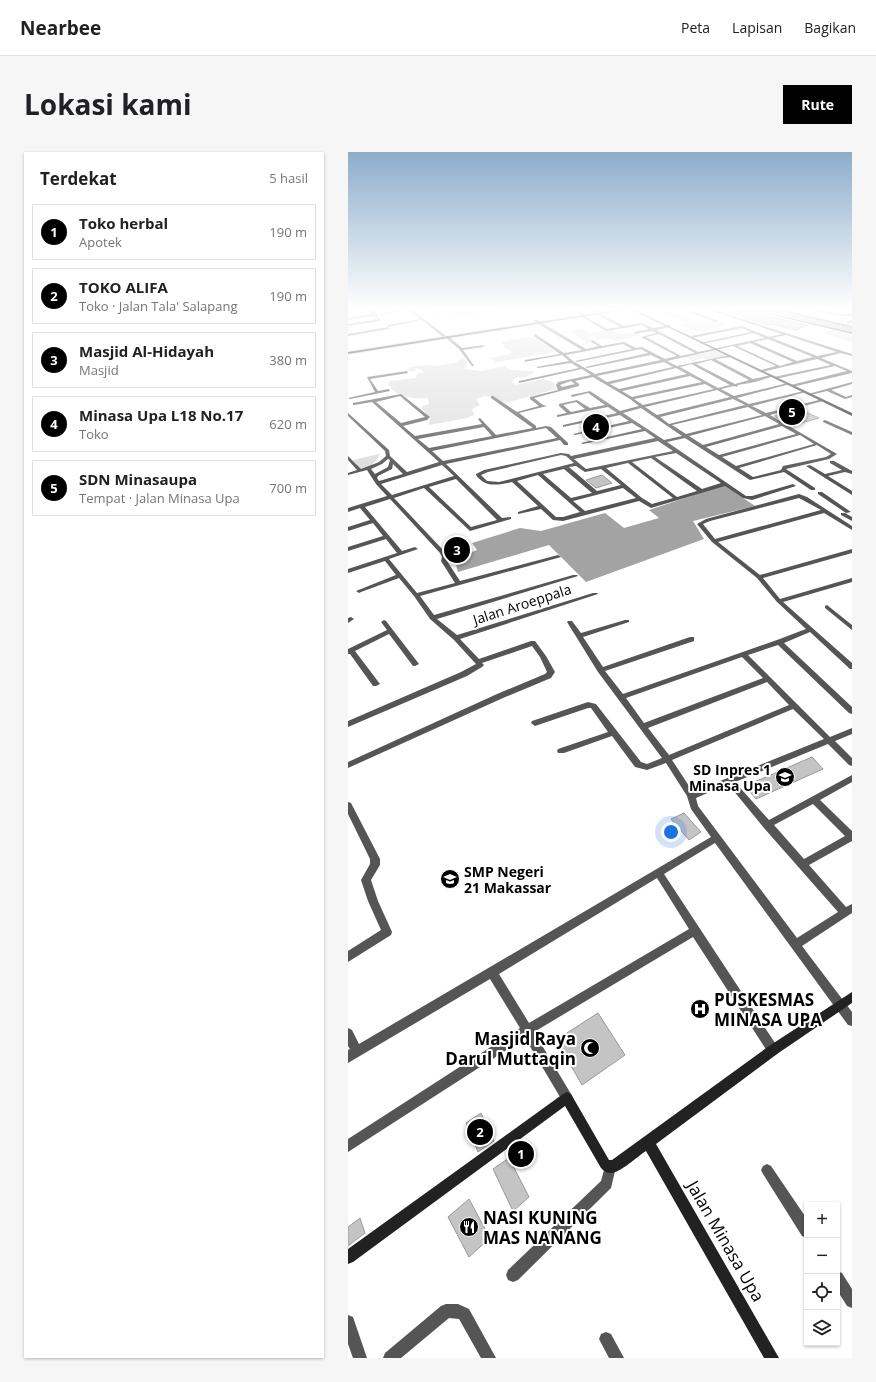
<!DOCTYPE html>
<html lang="id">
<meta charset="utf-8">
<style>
body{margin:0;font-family:"Open Sans",sans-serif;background:#f6f6f6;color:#202124}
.controls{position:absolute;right:12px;bottom:12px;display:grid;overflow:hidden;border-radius:0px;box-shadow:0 1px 3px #0004}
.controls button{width:36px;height:36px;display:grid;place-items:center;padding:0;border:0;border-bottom:1px solid #e0e0e0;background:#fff;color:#202124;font:20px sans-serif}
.you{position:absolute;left:323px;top:680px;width:14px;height:14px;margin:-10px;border:3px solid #fff;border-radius:50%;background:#1a73e8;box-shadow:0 0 0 6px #1a73e833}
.badge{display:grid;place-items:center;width:26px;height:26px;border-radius:50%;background:#000;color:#fff;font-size:13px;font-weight:700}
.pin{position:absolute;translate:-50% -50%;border:2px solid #fff;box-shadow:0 1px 4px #0006}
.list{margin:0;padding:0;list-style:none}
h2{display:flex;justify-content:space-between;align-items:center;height:52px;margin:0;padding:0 16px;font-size:17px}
h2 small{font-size:13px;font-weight:400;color:#757577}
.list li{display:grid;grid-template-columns:26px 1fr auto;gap:12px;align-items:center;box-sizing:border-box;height:56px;margin:0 8px 8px;padding:0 8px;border:1px solid #e0e0e0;border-radius:0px}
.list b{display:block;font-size:15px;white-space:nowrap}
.list p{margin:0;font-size:13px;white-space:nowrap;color:#757577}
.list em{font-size:13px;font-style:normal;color:#757577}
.icon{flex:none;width:22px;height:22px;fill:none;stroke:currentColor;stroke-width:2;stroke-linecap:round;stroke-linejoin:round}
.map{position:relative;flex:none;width:504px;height:1206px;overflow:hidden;border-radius:0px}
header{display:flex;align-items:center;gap:24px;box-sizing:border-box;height:56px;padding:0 20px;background:#fff;border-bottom:1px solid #e0e0e0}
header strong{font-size:19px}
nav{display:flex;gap:22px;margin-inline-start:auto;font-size:14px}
.intro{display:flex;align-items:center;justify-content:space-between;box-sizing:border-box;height:96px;padding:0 24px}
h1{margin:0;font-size:28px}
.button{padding:10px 18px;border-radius:0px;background:#000;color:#fff;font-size:14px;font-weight:700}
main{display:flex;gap:24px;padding:0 24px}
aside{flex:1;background:#fff;border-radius:0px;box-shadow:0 1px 3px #0004}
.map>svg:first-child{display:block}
</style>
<header>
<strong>Nearbee</strong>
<nav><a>Peta</a><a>Lapisan</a><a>Bagikan</a></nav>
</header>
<div class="intro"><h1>Lokasi kami</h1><a class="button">Rute</a></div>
<main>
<aside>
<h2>Terdekat<small>5 hasil</small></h2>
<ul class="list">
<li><span class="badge">1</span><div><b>Toko herbal</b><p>Apotek</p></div><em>190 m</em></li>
<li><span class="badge">2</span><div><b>TOKO ALIFA</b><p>Toko · Jalan Tala' Salapang</p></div><em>190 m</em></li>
<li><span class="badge">3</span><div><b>Masjid Al-Hidayah</b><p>Masjid</p></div><em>380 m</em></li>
<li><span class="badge">4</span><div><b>Minasa Upa L18 No.17</b><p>Toko</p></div><em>620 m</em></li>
<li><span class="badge">5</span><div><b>SDN Minasaupa</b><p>Tempat · Jalan Minasa Upa</p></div><em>700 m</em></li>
</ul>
</aside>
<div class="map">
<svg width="504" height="1206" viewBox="0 0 504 1206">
<rect width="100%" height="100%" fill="#fff"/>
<path fill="#dcdcdc" d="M76,157H164L134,162L131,163L106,166L101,161L85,163L84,160Z
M320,159L328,163L344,161L345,163L338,165L354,169L364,167L379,173L348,180L331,172L338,171L313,161Z
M234,176L242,181L265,178L269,181C275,180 280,182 285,181L290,184L267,189L263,186L251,188L246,184L239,185L248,189L239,191L222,179Z
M484,178L504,183V190L473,181Z
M181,185H187L207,200L148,210L143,206L162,202L163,200L155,194L156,193L152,190Z
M367,198L379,204L359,208L355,206L344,209L338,205Z
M116,206L120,214L115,217L134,219L157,214L162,218L185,219L186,221L178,225L167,226L163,230L168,233L195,227L205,230L208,237L158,251L144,245L136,244L128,247L132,253L124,257L126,263L119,266L81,273L82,266L73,255L81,252L80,246C66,247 46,246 40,231L42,229L68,226L69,222L76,220L72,217L68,216L67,219H60L61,215L78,213L87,214L111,210L110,208Z
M31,302C31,308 20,317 13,318L5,308Z"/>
<path fill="#a3a3a3" d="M409,157H426L504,176V180Z
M376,333L407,354L345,369L356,387L238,430L201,393L110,420L108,413L122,406L119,402L129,398L124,391L172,376L193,379L257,361L276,376L311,366L301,358Z"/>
<path fill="#c4c4c4" stroke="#999" d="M397,157L423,165L460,173L448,178L424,172L420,173L380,161Z
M451,257L471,266L443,274L426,264Z
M254,323L264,331L248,336L238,328Z
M115,392L121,399L104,406L98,397Z
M464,605L475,617L408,647L397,634Z
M336,661L353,680L341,688L323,667Z
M250,861L277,903L234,933L208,888Z
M133,961L146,989L130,1000L118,971Z
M161,1006L181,1045L165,1059L145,1017Z
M121,1047L142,1086L121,1105L100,1065Z
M12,1066L17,1081L0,1094V1075Z"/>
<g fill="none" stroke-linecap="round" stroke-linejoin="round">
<g stroke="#dbdbdb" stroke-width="2">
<path id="primary" d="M274,157H282L0,202V200Z"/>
</g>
<path fill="#555" fill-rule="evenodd" d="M20,157H23L27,162L63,157L98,184L95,185L74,168L40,175V173L72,167L61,158L29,163L33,169L0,174V172L30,167L26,164L0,168V166L24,162Z
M221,157H225L237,162L234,163Z
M241,157H245L251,159L249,160Z
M333,157H337L371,169L368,170Z
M358,157H362L504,202V204L493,201L473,206L504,219V221L444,235L443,233L499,219L487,214L427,227L426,225L483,213L469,207L414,220L413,218L428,214L385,194L319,209L329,214L382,203L383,205L367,207L405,227L424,223L426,224L407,230L390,233L389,235L386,234L373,237L386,244L440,231L442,232L389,246L401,252L456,239L458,240L404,254L418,261L475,247V249L422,263L489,302L481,307L438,317L467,336V338H463L436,320L402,328L337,286L319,290L398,344H404L445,332L448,334L404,348L395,346L377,334L303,356L291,349L215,369L205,368L193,357L170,362V360L190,354L164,330C150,333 137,336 128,323V322L136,318L213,301L221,302L223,304L307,286L297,279L235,292L233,291L294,277L284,271L227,283L225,282L281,269L272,263L215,275V273L269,261L260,255L209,265V263L219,261L211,254V252L229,248L242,256L257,253L240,241L224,245L223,243L242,239L272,259L291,254L282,247L245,225L227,229L231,232V234L186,246L195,253L199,254L171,261L188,274V276L198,274L203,275L220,291V293H216L212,288L98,312L154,366L163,365V367L122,379L76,336L46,346L96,399L100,405L99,409L112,429L210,403L213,405L72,444L86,463L225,423H229L230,424L89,467L109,483L245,441H249L250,442L112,487L131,507L183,489H187L198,504L207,520L203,526L155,546L0,616V610L149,542L197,522L199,520L192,505L184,494L134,511L136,513L134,515L119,524L0,575V569L113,520L128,512L106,488L82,467L66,444L51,426L13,440L11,441L8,439L48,423L37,409L0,421V417L49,401L38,387L0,399V395L35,384L25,371L0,379V375L22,368L12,356L0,360V356L39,344L28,332L19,318L0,323V321L9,318L0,308V304L13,317L31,310L38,304L37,299L0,264V261L41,298L42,304L59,320L91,310L24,250L6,253H5V251L53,242L82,265L79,268L55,274L67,284L134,272L130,267L132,266L148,283L185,276L143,246V244H145L169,260L191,254L182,247V245L210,238L208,233L210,230L243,223L234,217L171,231V229L231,216L223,211L190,216L188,215L221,209L214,203L176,210L177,208L212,202L186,184L187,182L216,201L234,198L187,170V168H189L238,197L251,194L243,190L244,188L254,194L276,190L288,196L294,195L317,207L329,204L293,185L308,181L304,179L286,182V180L301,177L294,173L258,179L232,164L235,163L259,177L272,175L250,163V161L276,174L294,171L305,176L322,173V175L308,178L350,200L417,186L406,181L354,192L352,191L403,180L394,176L344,186L343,184L394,174L421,185L434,182ZM311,182L347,201L333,204L298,185ZM438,183L489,200L469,204L424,186ZM420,187L465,205L449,209L406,190ZM402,191L445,210L432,214L389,194ZM275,192L284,197L227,209L229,210L293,197L300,201L237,215L239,216L303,203L313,208L247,222L225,209L218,203ZM363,208L401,228L387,232L348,212ZM316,210L325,215L259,230L249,224ZM344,212L345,213L382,233L370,236L332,215ZM328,216L339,222L271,237L262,232ZM342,224L354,230L284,245L274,239ZM223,229L227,232L214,235L212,233ZM357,232L366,237L295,253L286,247ZM369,238L382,245L309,263L297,255ZM52,244L77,265L53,271L28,250ZM385,247L397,253L321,272L312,265ZM228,250L237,257L223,260L215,253ZM400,255L414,263L338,282L324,273ZM293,256L334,284L316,288L275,261ZM417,264L431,272L355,293L341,284ZM434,274L448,282L371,303L358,295ZM136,275L144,284L81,296L70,287ZM198,276L209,286L95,309L84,299ZM452,283L466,292L388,314L374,305ZM310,289L325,299L238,317L226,307ZM469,293L483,302L478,305L435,314L433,318L405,325L391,316ZM328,301L373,331L354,337L307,305ZM213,303L218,304L226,311L151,330L139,329L133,323L140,320ZM303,306L349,339L329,345L284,310ZM40,307L42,308L40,315L27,322L23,317L34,312ZM280,311L325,346L304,352L294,346L258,316ZM45,312L55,322L31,329L29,326L30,324L44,317ZM94,313L106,324L44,343L33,332ZM228,314L237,320L253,317L273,333L249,339L221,315ZM216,317L244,341L223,346L195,322ZM190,323L232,360L215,365H208L169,329ZM108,327L149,368L123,375L81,335ZM275,336L288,346L237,359L225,349ZM42,347L92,401L94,405L93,409L107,431L69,441L41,407L70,397L67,395L54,399L17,355Z
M462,157H467L491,162H504V164H491Z
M503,168H504V170L499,172V170Z
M40,175L41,177L0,184V182Z
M98,184H100L114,196L136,193L135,195L115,198L126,214H124L111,197L98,186Z
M59,219L60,221L22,227L30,239L41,237L42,239L2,247L0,246L27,240L19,225Z
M504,230V232L483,238L498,245L504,243V245L497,247L479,239L462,243L460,242Z
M477,268L504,280V283L475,270V269Z
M482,309H486L504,319V322L497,320L480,324L504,339V343L458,314L462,313L477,322L494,318L482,311Z
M470,340H474L503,360L498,361L470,342Z
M451,342L459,345L504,374V378L476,361L370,390L412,423L504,397V401L415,426L432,447L504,426V430L435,450L504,511V517H502L462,480L436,491L504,555V562L501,561L430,493L400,503L482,585L504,576V582L487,589L504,606V614L501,613L480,592L387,630L421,668L504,623V630L472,648L504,679V689L461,713L498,755L504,752V761L454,794L504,860V874L500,873L367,691L316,722L429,894L431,898L429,902L425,904L421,902L345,785L186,880L223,942L225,946L223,950L219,952L215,950L177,886L0,1000V987L172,876L142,827L0,911V898L2,897L0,894V876L4,878L11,892L363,685L343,657L339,644L318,611L299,618L287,615L264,584L216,601H210L209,599L210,597L260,580L243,556H240L187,574L183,571L184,569L237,551L240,550L248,552L293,610L299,612L314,606L250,520L219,470L220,469H224L233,481L277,468H281V470L235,485L255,515L342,485H346V489L257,519L275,542L429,488L458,477L429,450L409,426L364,390L349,372L358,367ZM451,346L473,358L367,387L355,372L362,369ZM394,505L415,526L296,571L278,546ZM419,530L441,553L321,603L300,576ZM445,557L476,587L345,640L324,608ZM380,632L416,676L490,760L449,786L350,654L348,646ZM465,652L497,684L456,707L426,673ZM309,726L341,777L181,871L151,822Z
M493,361H497L504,365V369L493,363Z
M479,453L504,473V478L477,456V454Z
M3,465L6,467L0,471V466Z
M36,468L38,469L71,512L67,514H65L41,482L7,499L32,532L28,534H25L2,502H0V497L39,478L33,470Z
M0,650L3,651L32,707V713L23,728L30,749L44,780L43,783L0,810V799L33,778L20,749L13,728L22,712V707L0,662Z
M262,1009L266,1011L268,1015L263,1036L170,1128L165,1130L160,1128L158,1123L160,1118L253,1029L258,1011Z
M419,1012L423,1014L459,1067V1086L454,1084L415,1022L413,1018L415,1014Z
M489,1119L494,1121L504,1137V1156L499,1154L489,1138Z
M98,1152H110L121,1157L148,1206H133L111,1167L101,1166L53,1206H35L37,1201L93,1154Z
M0,1163L5,1165L19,1206H5L0,1192Z
M258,1180L263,1182L276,1206H261L251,1187L253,1182Z"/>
<path fill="#222" fill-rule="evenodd" d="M282,157H285L504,261V264Z
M403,157L504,180V182L403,158Z
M431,157L504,174V176L431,158Z
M504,840V851L429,902L308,992L431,1206H416L298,999C290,1004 271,1022 262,1021C258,1021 255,1018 253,1016L217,954L5,1110L0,1112V1097L215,942L219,940L223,942L261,1008H264L421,894Z"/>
<use href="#primary" fill="#000" fill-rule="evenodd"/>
</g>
<linearGradient id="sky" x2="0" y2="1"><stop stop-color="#8cadcc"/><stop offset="0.48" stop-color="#fff"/><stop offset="1" stop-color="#fff" stop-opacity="0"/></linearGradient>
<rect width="504" height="326" fill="url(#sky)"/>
<defs>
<g id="school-disc" transform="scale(1)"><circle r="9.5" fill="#000" stroke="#fff"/><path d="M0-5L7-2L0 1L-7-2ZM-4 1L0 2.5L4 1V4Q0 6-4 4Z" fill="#fff"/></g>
<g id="hospital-disc" transform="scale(1)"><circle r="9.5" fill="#000" stroke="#fff"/><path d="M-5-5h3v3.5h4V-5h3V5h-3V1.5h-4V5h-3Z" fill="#fff"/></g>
<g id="mosque-disc" transform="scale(1)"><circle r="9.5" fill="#000" stroke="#fff"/><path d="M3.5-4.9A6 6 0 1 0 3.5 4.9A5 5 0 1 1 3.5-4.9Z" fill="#fff"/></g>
<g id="restaurant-disc" transform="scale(1)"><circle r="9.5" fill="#000" stroke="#fff"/><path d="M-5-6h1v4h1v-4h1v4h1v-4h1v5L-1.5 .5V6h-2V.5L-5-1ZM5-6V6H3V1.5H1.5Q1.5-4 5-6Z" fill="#fff"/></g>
</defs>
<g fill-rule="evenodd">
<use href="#school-disc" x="437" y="625"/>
<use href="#school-disc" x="102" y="727"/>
<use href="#hospital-disc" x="352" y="857"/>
<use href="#mosque-disc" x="242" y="896"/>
<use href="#restaurant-disc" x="121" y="1075"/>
</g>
<g text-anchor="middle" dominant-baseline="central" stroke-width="4" stroke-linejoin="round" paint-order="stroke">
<g font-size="14" fill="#000" stroke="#fff">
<text transform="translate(174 452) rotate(-18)">Jalan Aroeppala</text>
</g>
<g font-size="14" font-weight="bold" fill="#000" stroke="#fff" text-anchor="end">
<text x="423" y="617">SD Inpres 1<tspan x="423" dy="16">Minasa Upa</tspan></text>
<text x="116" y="719" text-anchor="start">SMP Negeri<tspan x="116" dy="16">21 Makassar</tspan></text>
</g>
<g font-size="17" font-weight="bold" fill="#000" stroke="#fff" text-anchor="start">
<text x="366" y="847">PUSKESMAS<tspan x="366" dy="20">MINASA UPA</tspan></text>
<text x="228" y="886" text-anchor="end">Masjid Raya<tspan x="228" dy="20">Darul Muttaqin</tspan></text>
<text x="135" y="1065">NASI KUNING<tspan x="135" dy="20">MAS NANANG</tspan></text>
</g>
<g font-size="17" fill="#000" stroke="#fff">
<text transform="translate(378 1089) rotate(60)">Jalan Minasa Upa</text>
</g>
</g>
</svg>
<div class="controls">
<button>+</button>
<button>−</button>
<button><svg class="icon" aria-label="locate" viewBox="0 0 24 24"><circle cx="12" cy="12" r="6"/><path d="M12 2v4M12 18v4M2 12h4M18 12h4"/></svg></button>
<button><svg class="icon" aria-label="layers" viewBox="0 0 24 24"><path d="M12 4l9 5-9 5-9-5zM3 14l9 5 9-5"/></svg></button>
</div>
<div class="you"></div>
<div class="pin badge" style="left:173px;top:1002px">1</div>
<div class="pin badge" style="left:132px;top:980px">2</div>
<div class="pin badge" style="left:109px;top:398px">3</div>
<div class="pin badge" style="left:248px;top:275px">4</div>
<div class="pin badge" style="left:444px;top:260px">5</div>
</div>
</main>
